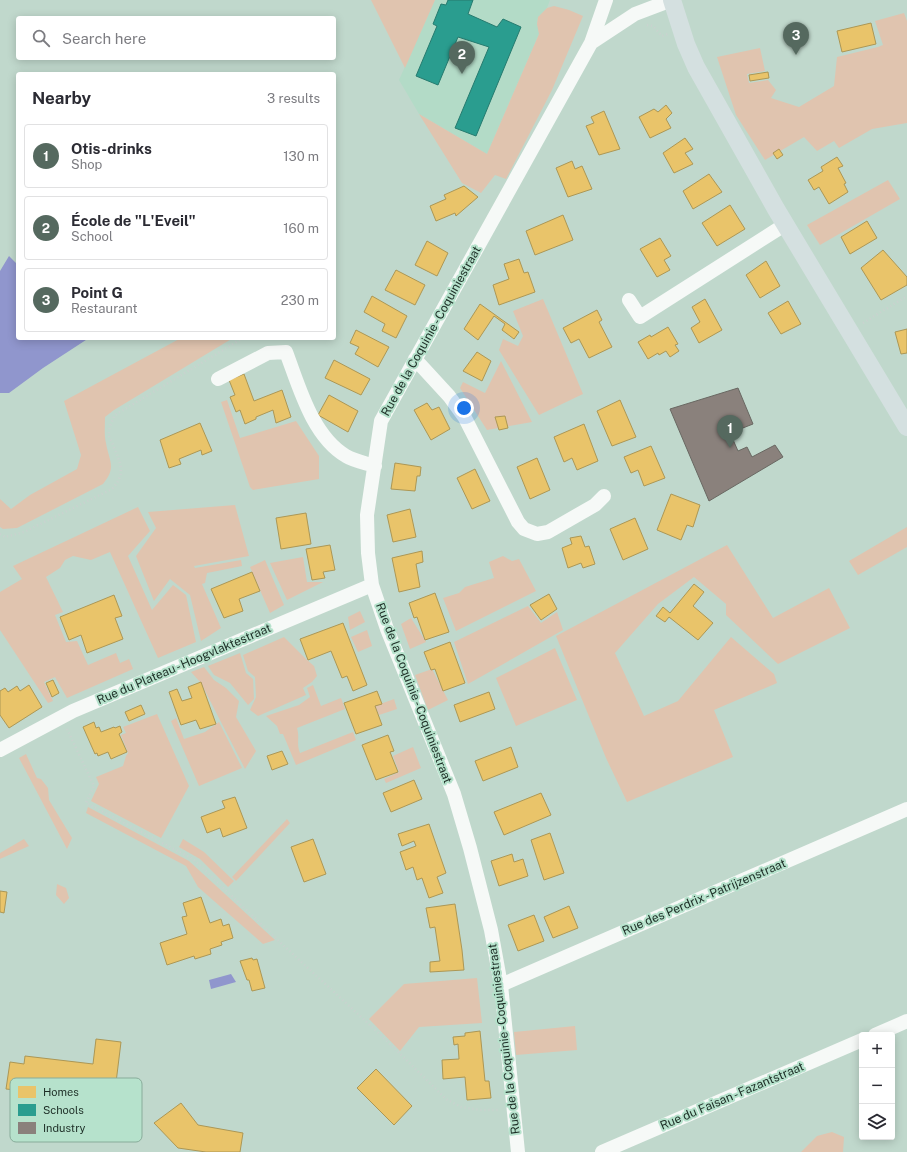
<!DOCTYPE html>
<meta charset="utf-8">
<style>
body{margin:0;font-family:"Public Sans",sans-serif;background:#f2f2f3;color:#2b2b33}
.controls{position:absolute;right:12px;bottom:12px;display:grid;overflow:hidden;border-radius:4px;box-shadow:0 2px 10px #0003}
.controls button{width:36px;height:36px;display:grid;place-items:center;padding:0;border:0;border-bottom:1px solid #e1e1e2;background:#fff;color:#2b2b33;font:20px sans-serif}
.you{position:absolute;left:464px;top:408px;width:14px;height:14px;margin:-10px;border:3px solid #fff;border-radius:50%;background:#1a73e8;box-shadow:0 0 0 6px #1a73e833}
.badge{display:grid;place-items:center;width:26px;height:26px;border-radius:50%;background:#55695f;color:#fff;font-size:13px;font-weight:700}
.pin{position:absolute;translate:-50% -33px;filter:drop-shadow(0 1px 2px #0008)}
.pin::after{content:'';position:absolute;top:21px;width:14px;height:12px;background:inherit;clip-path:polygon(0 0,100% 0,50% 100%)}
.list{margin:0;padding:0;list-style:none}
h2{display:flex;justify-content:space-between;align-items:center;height:52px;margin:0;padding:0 16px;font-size:17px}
h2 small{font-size:13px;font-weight:400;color:#7c7c81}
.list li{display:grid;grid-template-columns:26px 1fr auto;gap:12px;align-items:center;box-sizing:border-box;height:64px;margin:0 8px 8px;padding:0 8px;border:1px solid #e1e1e2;border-radius:4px}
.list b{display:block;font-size:15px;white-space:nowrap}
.list p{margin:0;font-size:13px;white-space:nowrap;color:#7c7c81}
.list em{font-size:13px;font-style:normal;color:#7c7c81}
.icon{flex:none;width:22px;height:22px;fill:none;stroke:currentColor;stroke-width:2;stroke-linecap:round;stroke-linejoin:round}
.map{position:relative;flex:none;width:907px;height:1152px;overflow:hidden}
.search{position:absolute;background:#fff;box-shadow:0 2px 10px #0003;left:16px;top:16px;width:320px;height:44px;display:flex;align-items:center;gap:10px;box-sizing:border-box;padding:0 14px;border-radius:4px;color:#7c7c81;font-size:15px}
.panel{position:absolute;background:#fff;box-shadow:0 2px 10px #0003;left:16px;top:72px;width:320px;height:268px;border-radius:4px}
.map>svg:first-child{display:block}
</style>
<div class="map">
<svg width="907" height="1152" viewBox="0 0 907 1152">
<rect width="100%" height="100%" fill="#c0d8cc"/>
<path fill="#b3dbc7" d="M435,0H550L547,8L538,17L537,24L539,34L487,154L419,114L399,80Z"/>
<path fill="#e0c4af" d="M371,0H435L405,68Z
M554,6L569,10L583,16L552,90L506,179L495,175L481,193L462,183L419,114L487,154L539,34L537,24L538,17L547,8Z
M904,13L907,21V123L872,129L839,148L834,141L817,151L804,137L765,160L736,115L717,57L760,48L765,71L747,74L749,83L768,80L776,90L771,98L799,107L834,86L837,57L878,47L883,45L875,21Z
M888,180L900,199L820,245L807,225Z
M543,299L583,394L539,415L499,350L503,339L518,346L523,336L513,311Z
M181,338H233L114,410L105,417C105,426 104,435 106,443C109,461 117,467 103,484L17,528L3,529L0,527V499L11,509L30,495L77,469L81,455L64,401Z
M501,361L532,422L487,430L460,388L463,382L485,393Z
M227,400L240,438L296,421L319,456V479L253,490L250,487L221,402Z
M235,505L249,556L194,566L195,568L241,560L242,566L207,573L205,583L202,584L221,628L201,641L190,595L170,579L154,601L136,556L156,528L148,512Z
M138,507L150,531L128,556L152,610L173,585L186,595L196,642L158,658L110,552L91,560L73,556L65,560L60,568L46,577L63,612L55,615L66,642L77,641L88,665L116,653L120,663L129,659L133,669L67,698L55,677L44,682L53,701L48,703L0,630V592L22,579L13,566Z
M907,527V547L858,575L849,561Z
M727,545L773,618L829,588L850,628L778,664L726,615V604L694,577L658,604L615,653L644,716L678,701L731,637L774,674L777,683L714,710L733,757L627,802L606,758L556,636Z
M503,556L512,561L519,559L536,591L456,631L443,598L459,593L465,587L494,578L489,562Z
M303,557L307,582H323L287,600L270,563Z
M265,560L284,605L270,613L250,567Z
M528,606L541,623L557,612L563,630L468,684L454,642Z
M360,611L365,622L350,630L348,617Z
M411,618L426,642L410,649L401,624Z
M367,630L372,646L358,652L351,637Z
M284,637L306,659L314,666L317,676L312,682L303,688L306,695L258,716L250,710L256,697L255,677L248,671L243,655Z
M555,648L577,700L516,726L496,678Z
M240,653L246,673L253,679L254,699L248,705L230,683L214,675L208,666Z
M204,667L214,680L226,688L239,701L236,717L256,751L245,769L201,683L191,672Z
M432,669L448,700L428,710L415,675Z
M313,685L321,706L341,698L345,709L297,728C300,738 296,743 300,753L353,732L356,740L296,765L283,734H280L277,726L266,716L299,705L310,697L307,688Z
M394,699L397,709L379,715L375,706Z
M157,714L189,786L161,838L91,801L99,784L96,777L123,766L126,756L128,753L121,735L126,733L123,727Z
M176,718L184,739L205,732L219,722L242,768L199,786L171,721Z
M413,747L421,768L386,783L384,779L399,772L393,756Z
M26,754L37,778L41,779L48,788L49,800L72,838L67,849L19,758Z
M88,807L189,861L275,940L263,944L198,887L186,866L86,813Z
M287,819L290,823L236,881L232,877Z
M24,839L29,846L0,859V853Z
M183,839L204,852L234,881L228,887L200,859L179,847Z
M57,884L66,888L69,898L64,904L56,895Z
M477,978L482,1023L419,1027L400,1051L369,1019L404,984Z
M575,1026L577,1050L516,1055L514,1032Z
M832,1132L844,1137L843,1152H801L817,1136Z"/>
<path fill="#9096cd" d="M9,256L18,265V338H89L43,368L9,393H0V271Z
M231,974L236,982L211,989L209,980Z"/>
<path fill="#e9c46a" stroke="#ac9755" d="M871,23L876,44L842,52L837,31Z
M768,72L769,78L750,81L749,75Z
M666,105L672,113L666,119L671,128L650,138L639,117L654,109L658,112Z
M604,111L620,149L599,155L586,126L594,123L591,117Z
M685,138L693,149L685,153L693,164L674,173L663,153Z
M779,149L783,155L777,159L773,153Z
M837,157L843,166L838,168L846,183L844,184L848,192L829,204L819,187L814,190L808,180L823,171L821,167Z
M572,161L575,169L582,166L592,189L568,197L556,168Z
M709,174L722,192L693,209L683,191Z
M464,186L478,197L456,216L455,213L436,221L430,206L446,199L444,195Z
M730,205L745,229L717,246L702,223Z
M563,215L573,240L535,255L526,231Z
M867,221L877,238L850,254L841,237Z
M660,238L671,256L664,260L670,270L657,277L640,249Z
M427,241L448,253L437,276L415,265Z
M883,250L907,277V285L881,300L861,268Z
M519,259L524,273L528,272L535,292L499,305L493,285L509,279L504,264Z
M766,261L780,286L760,298L746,275Z
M396,270L425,285L415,305L385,290Z
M372,296L407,316L396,338L382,331L385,324L364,312Z
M705,299L722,330L699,343L691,328L700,322L692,307Z
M788,301L801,324L781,334L768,313Z
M480,304L519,332L514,339L502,330L505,324L494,316L478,340L464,329Z
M597,310L602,320L599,322L612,347L589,358L579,339L571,343L563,328Z
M668,327L678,344L675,345L679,351L670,357L666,351L659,355L658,353L648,359L638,342L650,335L651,337Z
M907,329V353L901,354L895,332Z
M356,330L389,347L378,367L355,354L359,347L350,343Z
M477,352L491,361L482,381L463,371Z
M334,360L370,379L361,395L325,378Z
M244,374L254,401L282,390L291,417L276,423L273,410L256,417V419L245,424L240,410L236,412L230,397L235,395L229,380Z
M329,395L358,411L348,432L318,415Z
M620,400L636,437L612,446L597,411Z
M427,403L432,410L439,407L450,429L431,440L414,410Z
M505,416L508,428L499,430L495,417Z
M200,423L212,451L202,455L201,450L179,459L181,464L169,468L160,440Z
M584,424L598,461L577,470L572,458L564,462L554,437Z
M651,446L665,478L644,486L638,470L631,473L624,457Z
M537,458L550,490L530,499L517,467Z
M395,463L421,467L420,476H417L415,491L391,489Z
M475,469L490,501L472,509L457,478Z
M671,494L700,505L693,527L687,525L681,540L657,530Z
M410,509L416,537L393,542L387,515Z
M306,513L311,544L281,549L276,518Z
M635,518L648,549L623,560L610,529Z
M581,536L585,547L589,546L595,564L583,568L581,563L568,568L562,548L572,544L570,538Z
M330,545L335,570L323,572L325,578L312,580L306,549Z
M422,551L423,562L416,564L420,587L399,592L392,558Z
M252,572L260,591L239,599L243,611L224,618L211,589Z
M694,584L704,592L693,606L713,623L698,640L669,617L665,622L656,616L663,607L670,613Z
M435,593L449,632L425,640L417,617L414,618L409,603Z
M549,594L557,609L541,620L530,605Z
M114,595L122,616L115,618L123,639L87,653L81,635L69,640L60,617Z
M343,623L367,685L353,691L347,676L342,678L331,651L308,660L300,639Z
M450,642L465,683L443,691L435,669L431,670L424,652Z
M53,680L59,693L52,697L46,683Z
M201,682L216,724L200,729L196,720L181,725L169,692L177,689L182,701L192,698L188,687Z
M29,685L42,707L9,728L0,715V691L5,688L8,692L17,686L20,691Z
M377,691L382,704L375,706L382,725L356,734L344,703Z
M489,692L495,709L460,722L454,705Z
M141,705L145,714L129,721L125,712Z
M94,722L96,728L99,727L101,732L114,727L115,728L120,726L122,732L119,734L127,752L111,759L108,752L98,756L97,753L95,754L83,727Z
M388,735L394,751L390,752L398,772L376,780L362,745Z
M511,747L518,767L483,781L475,761Z
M282,751L288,764L272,770L267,756Z
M414,780L422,799L391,812L383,793Z
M541,793L551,815L504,835L494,812Z
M235,797L247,828L223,837L220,828L207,833L201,817L225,808L222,801Z
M429,824L446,873L437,877L443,893L429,898L422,878L417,880L413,867L406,870L400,852L416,846L414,841L402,846L398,834Z
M550,833L564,873L544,880L531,840Z
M313,839L326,874L304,882L291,847Z
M512,854L514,862L523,859L528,876L499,886L491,861Z
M0,891L7,892L4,913L0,912Z
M201,897L210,923L221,919L223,926L229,924L233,938L221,942L222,945L210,949L211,954L195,959L194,956L167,965L160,943L187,934L182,917L187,916L183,903Z
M455,904L462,950L464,970L430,972V962L440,961L435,927L430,928L426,908Z
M569,906L578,928L553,938L544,917Z
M534,915L544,941L518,951L508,925Z
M252,958L253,960L257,959L265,988L252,991L249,980H247L240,961Z
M480,1031L485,1081H489L491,1098L467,1100L465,1077L443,1079L442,1060L459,1059L458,1044L454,1045L453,1037L465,1036V1033Z
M96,1039L121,1042L112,1115L87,1112L90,1090L26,1082L25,1091L6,1089L10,1062L24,1064L25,1056L93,1064Z
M376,1069L412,1106L394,1125L357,1088Z
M181,1103L198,1125L243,1133L240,1152H206L178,1148L154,1123Z"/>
<path fill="#2a9d8f" stroke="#267b6f" d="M448,0H473L468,14L497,27L503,19L521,27L476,136L455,128L489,47L458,37L438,85L416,76L437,26L433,24L441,4L446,5Z"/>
<path fill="#8a817c" stroke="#696862" d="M738,388L753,424L730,433L738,451L747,447L752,457L775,445L783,457L709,501L670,409Z"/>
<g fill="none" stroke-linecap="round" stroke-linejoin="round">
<path stroke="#cad2cf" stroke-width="2.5" stroke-dasharray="1 3" stroke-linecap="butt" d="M647,25L653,26L662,36L668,34
M863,323L907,296
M0,534L5,537L24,532L112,489C127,473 120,463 113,445C112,442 110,439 109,436C108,429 112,421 115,415L243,338
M67,729L94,786L86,803L193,859L283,945L384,1038L446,1099L461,1107L480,1110H500"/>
<path stroke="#f6f9f7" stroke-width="14" d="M591,43L635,14L672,0
M629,300L640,317L786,224
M415,359L449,396L465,418L518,522L524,529L537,534L548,532L595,505L604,496
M218,379L268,353L286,352C299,386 312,436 346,456C354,461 366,463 375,466
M0,750L73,711L372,585
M501,985L907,809
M875,1035L907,1021
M518,1152L501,985L491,930L470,848L454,794L387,629L372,585L368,553L367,515L381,421L591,43L606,0
M602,1152L862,1040"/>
<path stroke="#d4e0e0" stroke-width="18" d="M672,0L686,44L696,67L776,209L907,427"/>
</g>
<g text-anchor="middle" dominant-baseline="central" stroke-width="4" stroke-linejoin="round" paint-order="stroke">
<g font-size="12" fill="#1c2d25" stroke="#b6e2cc">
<text transform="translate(431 331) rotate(-61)">Rue de la Coquinie - Coquiniestraat</text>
<text transform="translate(184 664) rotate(-23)">Rue du Plateau - Hoogvlaktestraat</text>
<text transform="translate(414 693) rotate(69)">Rue de la Coquinie - Coquiniestraat</text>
<text transform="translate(704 897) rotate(-23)">Rue des Perdrix - Patrijzenstraat</text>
<text transform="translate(504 1039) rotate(-97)">Rue de la Coquinie - Coquiniestraat</text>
<text transform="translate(732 1096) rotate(-23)">Rue du Faisan - Fazantstraat</text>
</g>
</g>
<rect x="10" y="1078" width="132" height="64" rx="6" fill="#b6e2cc" stroke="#88ac9a" stroke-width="1"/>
<rect x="18" y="1086" width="18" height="12" fill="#e9c46a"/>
<rect x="18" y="1104" width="18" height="12" fill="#2a9d8f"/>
<rect x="18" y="1122" width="18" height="12" fill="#8a817c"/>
<g font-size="11" fill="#1c2d25">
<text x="43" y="1096">Homes</text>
<text x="43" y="1114">Schools</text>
<text x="43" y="1132">Industry</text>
</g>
</svg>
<div class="controls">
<button>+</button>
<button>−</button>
<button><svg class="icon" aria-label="layers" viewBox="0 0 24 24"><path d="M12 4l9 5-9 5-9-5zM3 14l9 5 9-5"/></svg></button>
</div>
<div class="you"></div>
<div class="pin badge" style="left:730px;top:448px">1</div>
<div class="pin badge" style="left:462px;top:74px">2</div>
<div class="pin badge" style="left:796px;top:55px">3</div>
<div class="search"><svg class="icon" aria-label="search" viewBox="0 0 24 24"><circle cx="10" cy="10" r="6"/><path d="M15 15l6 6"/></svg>Search here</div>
<section class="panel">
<h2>Nearby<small>3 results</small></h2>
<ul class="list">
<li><span class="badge">1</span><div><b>Otis-drinks</b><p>Shop</p></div><em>130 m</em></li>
<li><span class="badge">2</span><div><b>École de &quot;L'Eveil&quot;</b><p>School</p></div><em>160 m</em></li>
<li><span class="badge">3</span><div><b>Point G</b><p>Restaurant</p></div><em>230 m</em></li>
</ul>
</section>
</div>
